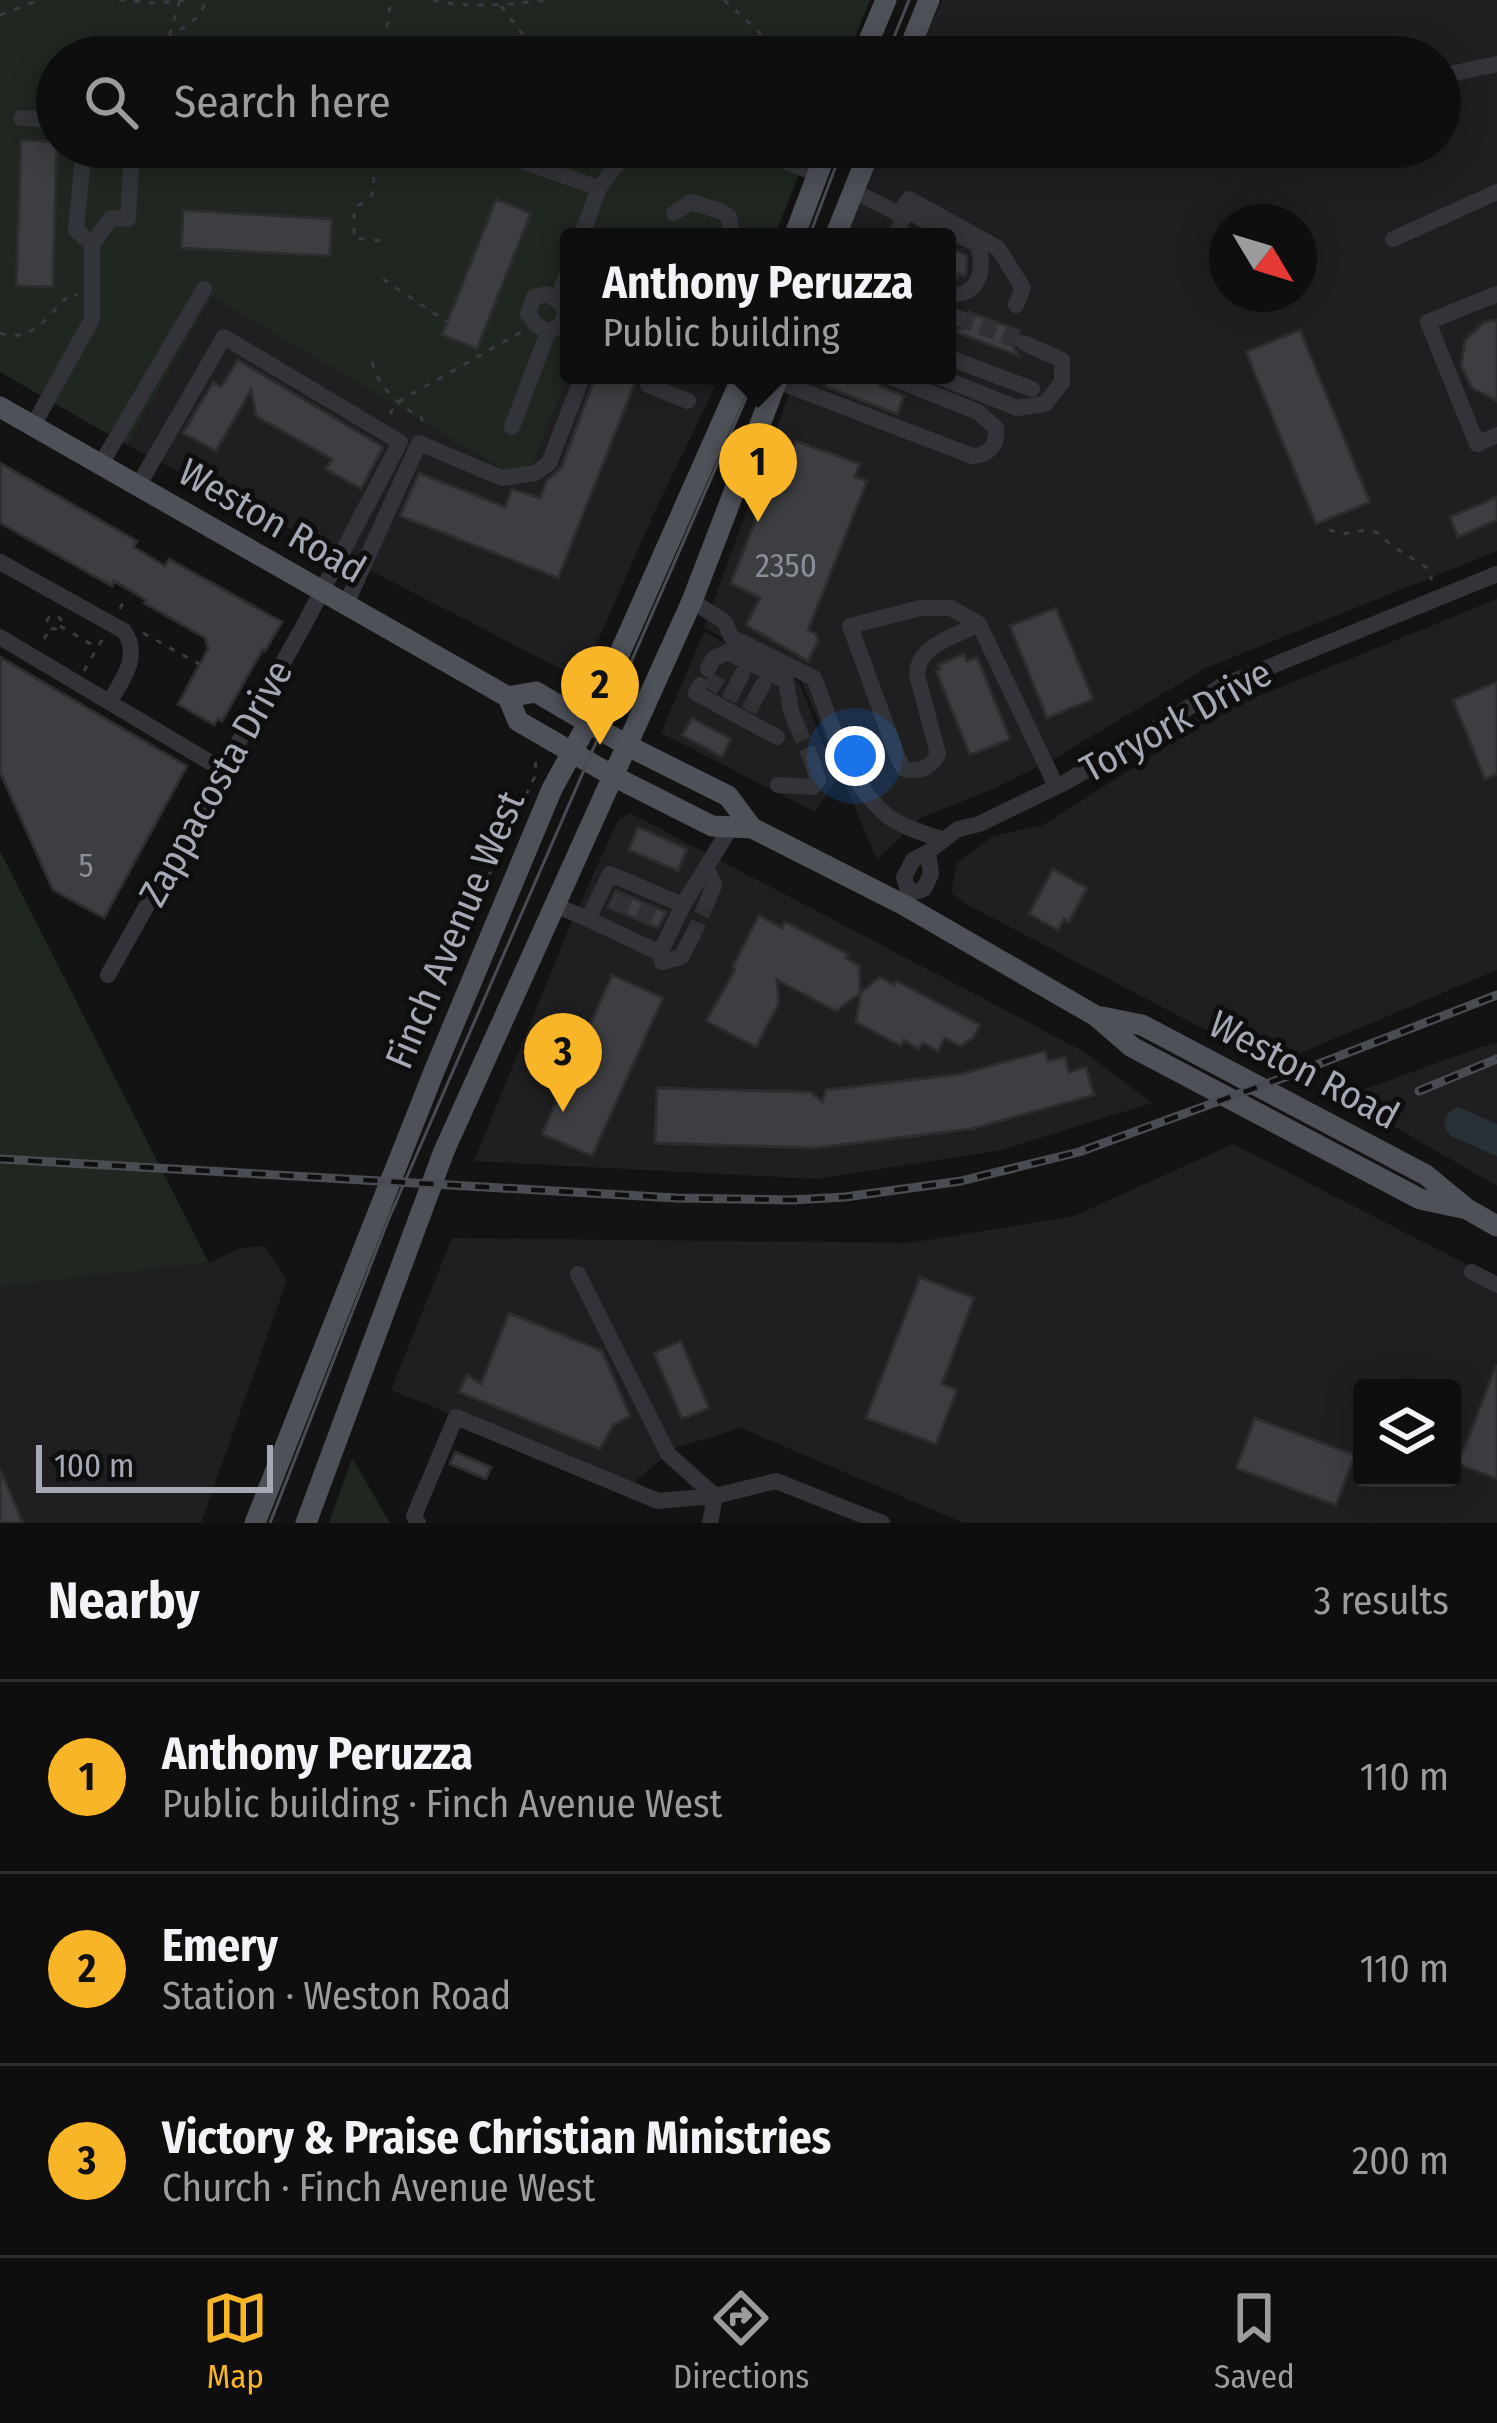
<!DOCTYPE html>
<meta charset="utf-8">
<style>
body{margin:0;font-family:"Fira Sans Condensed",sans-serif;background:#1c1c1d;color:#f1f3f6}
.controls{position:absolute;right:36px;bottom:36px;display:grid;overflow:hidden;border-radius:12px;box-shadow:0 6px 30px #0003}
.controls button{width:108px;height:108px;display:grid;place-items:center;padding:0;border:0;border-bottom:3px solid #2e2e2f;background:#0e0e0f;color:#f1f3f6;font:60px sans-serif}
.compass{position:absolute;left:1209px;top:204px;width:108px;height:108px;border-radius:50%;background:#0e0e0f;box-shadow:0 6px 30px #0003;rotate:128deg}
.scale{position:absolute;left:36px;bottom:30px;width:237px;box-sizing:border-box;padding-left:12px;border:6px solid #a4a9b5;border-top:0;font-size:33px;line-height:42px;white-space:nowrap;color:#a4a9b5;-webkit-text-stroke:9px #0e0e0f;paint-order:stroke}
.you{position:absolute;left:855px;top:756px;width:42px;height:42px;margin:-30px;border:9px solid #fff;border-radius:50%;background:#1a73e8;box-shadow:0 0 0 18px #1a73e833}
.badge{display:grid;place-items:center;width:78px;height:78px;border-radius:50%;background:#f8b527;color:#111;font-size:39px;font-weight:700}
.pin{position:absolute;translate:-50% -99px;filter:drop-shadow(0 3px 6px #0008)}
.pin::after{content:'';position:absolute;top:63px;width:42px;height:36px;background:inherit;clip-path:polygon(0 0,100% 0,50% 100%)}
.popup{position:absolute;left:560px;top:228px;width:396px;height:156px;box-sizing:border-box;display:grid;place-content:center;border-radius:12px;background:#0e0e0f;filter:drop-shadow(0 3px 9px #0005);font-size:39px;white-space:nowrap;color:#9b9c9e}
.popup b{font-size:45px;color:#f1f3f6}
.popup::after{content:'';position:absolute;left:50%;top:100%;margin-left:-24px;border:24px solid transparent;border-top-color:#0e0e0f}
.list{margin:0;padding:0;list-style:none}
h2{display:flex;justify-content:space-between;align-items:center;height:156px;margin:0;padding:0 48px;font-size:51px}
h2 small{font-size:39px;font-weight:400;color:#9b9c9e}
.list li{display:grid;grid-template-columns:78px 1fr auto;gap:36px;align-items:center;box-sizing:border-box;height:192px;padding:0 48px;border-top:3px solid #2e2e2f}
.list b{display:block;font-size:45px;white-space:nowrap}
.list p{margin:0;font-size:39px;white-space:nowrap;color:#9b9c9e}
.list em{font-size:39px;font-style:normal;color:#9b9c9e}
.icon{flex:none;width:66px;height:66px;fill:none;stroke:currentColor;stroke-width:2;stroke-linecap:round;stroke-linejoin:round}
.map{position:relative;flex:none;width:1497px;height:1523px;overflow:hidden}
.search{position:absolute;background:#0e0e0f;box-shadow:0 6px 30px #0003;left:36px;right:36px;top:36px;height:132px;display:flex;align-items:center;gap:30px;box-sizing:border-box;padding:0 42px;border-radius:66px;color:#9b9c9e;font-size:45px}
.sheet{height:732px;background:#0e0e0f}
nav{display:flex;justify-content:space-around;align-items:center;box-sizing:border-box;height:168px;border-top:3px solid #2e2e2f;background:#0e0e0f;font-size:33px;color:#9b9c9e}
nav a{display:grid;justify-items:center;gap:6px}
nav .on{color:#f8b527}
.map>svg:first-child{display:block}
</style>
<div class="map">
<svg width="1497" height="1523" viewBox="0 0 1497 1523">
<rect width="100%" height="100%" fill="#131314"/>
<path fill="#1f1f21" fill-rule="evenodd" d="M942,0H1497V551L1206,668L1057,757L991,790L920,818L877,860L801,680L704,628L796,375H947V237H840L879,147H1440V57H917ZM1227,222H1299V294H1227Z
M212,297L524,481L569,372V375H683L715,387L654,513L586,668L578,678L127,445Z
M1497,599V970L1272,1065L970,906L951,893L957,863L993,836L1043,825L1224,710Z
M704,632L799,682L837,779L815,812L661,733Z
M630,813L1083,1051L1152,1103L1002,1150L817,1179L474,1161L569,928L618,820Z
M1497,1043V1186L1343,1097L1478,1048Z
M1233,1144L1497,1280V1523H964L741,1428L675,1448L629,1486L391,1390L452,1238L909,1243L1074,1216ZM1362,1388H1452V1478H1362Z
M265,1246L287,1280L201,1523H0V1287L209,1263L241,1248Z"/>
<path fill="#1f2720" d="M0,0H870L847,57H57V147H810L774,237H569V372L525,482L212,297L127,445L0,372Z
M0,851L209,1263L0,1287Z
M352,1458L390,1523H329Z"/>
<path fill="#293138" d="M1458,1107L1497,1124V1156L1451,1136L1444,1127L1448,1113Z"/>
<path fill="#3d3e41" stroke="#2d2d30" stroke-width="3" d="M21,140L57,142L53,287L16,286Z
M496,199L531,213L477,349L442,335Z
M183,210L332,219L330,256L181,248Z
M947,245L967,256L966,274L964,277L959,274L956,281L947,280Z
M969,312L1020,331L1013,337L1011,343L1019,356L953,331L967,327L970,321Z
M1497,320V401L1472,388L1461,365L1465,340L1484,322Z
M1300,330L1370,502L1316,524L1246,352Z
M238,360L383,447L361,489L326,469L332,459L256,416L251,390L216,451L183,433L213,382L221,387Z
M596,375H638L558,578L400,516L419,473L505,507L512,489L540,498L547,480L561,468Z
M829,375L874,377L880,386L904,396L897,414L824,386Z
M796,441L860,464L855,477L867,481L808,630L816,634L818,641L808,661L746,625L760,598L731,583L770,483L779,487Z
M0,463L137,541L134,547L165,566L169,559L282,622L265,651L263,649L222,721L218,719L214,725L178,704L208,649L205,638L144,603L146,600L114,581L112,586L0,523Z
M1497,497V520L1458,537L1450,517Z
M1056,608L1093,699L1047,718L1010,626Z
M964,654L967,661L977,657L1010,739L970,755L936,671L940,669L938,665Z
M0,657L187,766L104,918L53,890L0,772Z
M1497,682V774L1485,779L1453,700Z
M692,718L731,739L722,757L682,735Z
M638,827L687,849L678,871L629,850Z
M1053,869L1087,888L1069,922L1064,919L1058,930L1029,914Z
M616,891L666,912L658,928L608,907Z
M759,915L782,928L785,922L848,954L846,958L859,966L860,993L836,1011L777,980L779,1003L756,1047L706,1021L735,970L733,966Z
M612,975L663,998L592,1156L542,1134Z
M880,977L894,985L896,981L980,1025L973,1038L960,1046L945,1038L938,1051L923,1043L918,1049L904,1040L901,1046L856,1022L861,992Z
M1045,1051L1048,1061L1065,1057L1069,1072L1086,1067L1094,1095L971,1129L815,1148L655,1143L657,1088L811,1092L822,1102L826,1090L961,1074Z
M920,1277L974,1298L942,1384L957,1390L936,1444L866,1418Z
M509,1313L602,1351L630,1416L613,1425L600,1449L459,1392L467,1375L481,1384Z
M681,1341L709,1408L682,1419L654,1353Z
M1496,1366H1497V1479L1458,1464Z
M1255,1418L1355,1455L1336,1505L1236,1468Z
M455,1452L491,1467L486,1479L450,1464Z
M0,1469L23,1523H0Z"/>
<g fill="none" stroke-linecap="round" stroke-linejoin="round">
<path stroke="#303134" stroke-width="16" stroke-dasharray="16 8" stroke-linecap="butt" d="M958,318L1024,343
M710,690L719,674
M729,700L737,684
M749,711L757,695
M797,726L812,761
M619,911L626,895
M642,921L650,905
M692,937L708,900"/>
<path stroke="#393b40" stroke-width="3" stroke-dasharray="6 9" stroke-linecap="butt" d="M119,0L156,3L185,0
M433,0C468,9 511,4 547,0
M724,0L758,31L776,57
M501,6L540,57
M0,15L39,0
M168,39L198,17L207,0
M149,57L169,36L180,0
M382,57L391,0
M377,147L372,195L354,209V238L384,241
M383,279L447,322
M0,333C30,345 50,314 70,294L77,295
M372,362C379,389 399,405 422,418L421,429
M390,414L396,403L523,331
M1329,530L1343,534L1366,530L1378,533L1392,546L1426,567L1432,580
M120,609L125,598
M47 622a7 7 0 1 1 14 0a7 7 0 1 1-14 0Z
M60,626L96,647
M143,633L199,664
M44,639L50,629
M84,671L103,638
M470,933L469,918L536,774L535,754"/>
<path stroke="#333439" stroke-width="16" d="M1440,76L1497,64
M21,118L57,120
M84,147L76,230L92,244
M749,147L817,174
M527,163L599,188L630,147
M854,191L899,214L904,216L911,212L928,223L976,243C988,267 978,300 947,293
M674,213L691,202L720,211L729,217L732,237
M899,214L909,199L998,248L1023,288L1016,305
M581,237L599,188
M895,237L904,216
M1393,239L1497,192
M1497,294L1428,322L1477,444L1497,435
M557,301L569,269
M947,314L958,318
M947,357L1032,389
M935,375L1017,408L1045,404L1062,382V360L1024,343
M777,381L972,456C989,456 998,444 996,428L978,412L886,375
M648,385L688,401
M33,426L92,319V244L111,218L128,219L132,147
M512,427L548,332L561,325L565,313L561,303L547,294L534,297L528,314L535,324L548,332
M101,464L204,289
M0,562L124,631C141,656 123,679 110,701
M692,601L725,622L731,637L814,678C833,726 847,784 889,817C905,828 923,833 941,839
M346,604L419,443L502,478L535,473L549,463L583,375
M979,624L951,608H920L850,626L898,758L904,769C920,772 930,769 938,754L917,675C917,645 956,636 979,624L1056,786
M0,637L223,770
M708,669L713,659L727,652L786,681L791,711L797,726
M737,684L742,674
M700,685L696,693L777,737
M757,695L763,685
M778,785L813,787L818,780L812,761
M928,852L931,874L924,889L909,894L904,877L913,860L928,852L958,829L979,824L1064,783L1137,741L1220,687L1497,574
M706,867L714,885L708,900
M555,905L588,919L610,874L683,905L731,827
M588,919L660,953L662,962L681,957L692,937
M660,953L683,905
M108,975L303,627L400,442L224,337L138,486
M1472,1272L1497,1285
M578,1274L668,1454L715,1496
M418,1523L414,1516L456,1417L658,1501L715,1496L776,1481L882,1523
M710,1523L715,1496"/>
<path stroke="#4f5159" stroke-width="21" d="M862,57L886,0
M906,57L929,0
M794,237L828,147
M835,237L871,147
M0,407L508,697L518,721L613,776L712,826L752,828L904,905L1096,1016L1132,1047L1420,1199L1467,1209
M508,697L536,692L628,746L728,796L752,828
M1102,1017L1142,1025L1426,1175L1467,1209L1497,1226
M255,1523L435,1069L552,789L588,723L631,628L743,375
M306,1523L444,1151L692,601L779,375"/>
<path stroke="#4a4c53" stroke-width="3" d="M886,57L909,0
M809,237L843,147
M270,1523L389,1218L756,375"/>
<g stroke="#4a4c53" stroke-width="9">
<path id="rail" d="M1419,1091L1497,1059
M0,1159L676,1198L792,1200L845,1197L961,1181L1079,1152L1285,1077L1497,995"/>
</g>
<use href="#rail" stroke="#0e0e0f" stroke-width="4.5" stroke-dasharray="14" stroke-linecap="butt"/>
</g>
<g text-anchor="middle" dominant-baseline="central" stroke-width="10" stroke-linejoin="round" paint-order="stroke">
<g font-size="33" fill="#8a8e98">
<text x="786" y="566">2350</text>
<text x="86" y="866">5</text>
</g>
<g font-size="39" fill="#a4a9b5" stroke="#0e0e0f">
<text transform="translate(272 521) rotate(30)">Weston Road</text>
<text transform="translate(1176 721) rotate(-29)">Toryork Drive</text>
<text transform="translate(216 783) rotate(-61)">Zappacosta Drive</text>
<text transform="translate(455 930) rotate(-67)">Finch Avenue West</text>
<text transform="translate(1304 1070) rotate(28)">Weston Road</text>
</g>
</g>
</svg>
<div class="controls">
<button><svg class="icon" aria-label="layers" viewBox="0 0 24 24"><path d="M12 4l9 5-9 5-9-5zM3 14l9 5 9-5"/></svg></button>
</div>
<svg class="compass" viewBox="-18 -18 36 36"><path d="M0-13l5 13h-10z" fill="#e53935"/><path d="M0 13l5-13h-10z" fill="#9b9c9e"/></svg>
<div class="scale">100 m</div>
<div class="you"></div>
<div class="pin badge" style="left:758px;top:522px">1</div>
<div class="popup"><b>Anthony Peruzza</b>Public building</div>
<div class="pin badge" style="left:600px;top:745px">2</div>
<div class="pin badge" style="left:563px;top:1112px">3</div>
<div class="search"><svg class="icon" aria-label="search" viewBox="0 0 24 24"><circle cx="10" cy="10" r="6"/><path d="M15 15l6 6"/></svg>Search here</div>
</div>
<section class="sheet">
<h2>Nearby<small>3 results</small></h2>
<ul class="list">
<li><span class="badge">1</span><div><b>Anthony Peruzza</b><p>Public building · Finch Avenue West</p></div><em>110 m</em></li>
<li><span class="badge">2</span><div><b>Emery</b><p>Station · Weston Road</p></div><em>110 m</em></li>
<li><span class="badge">3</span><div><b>Victory &amp; Praise Christian Ministries</b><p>Church · Finch Avenue West</p></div><em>200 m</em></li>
</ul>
</section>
<nav>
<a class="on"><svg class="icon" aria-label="map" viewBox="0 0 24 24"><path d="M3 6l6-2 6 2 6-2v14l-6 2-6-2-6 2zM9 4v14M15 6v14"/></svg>Map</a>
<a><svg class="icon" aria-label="directions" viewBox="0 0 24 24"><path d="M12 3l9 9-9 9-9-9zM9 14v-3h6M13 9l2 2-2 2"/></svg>Directions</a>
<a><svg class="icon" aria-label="saved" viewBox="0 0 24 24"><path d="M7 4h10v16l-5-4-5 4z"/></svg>Saved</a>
</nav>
